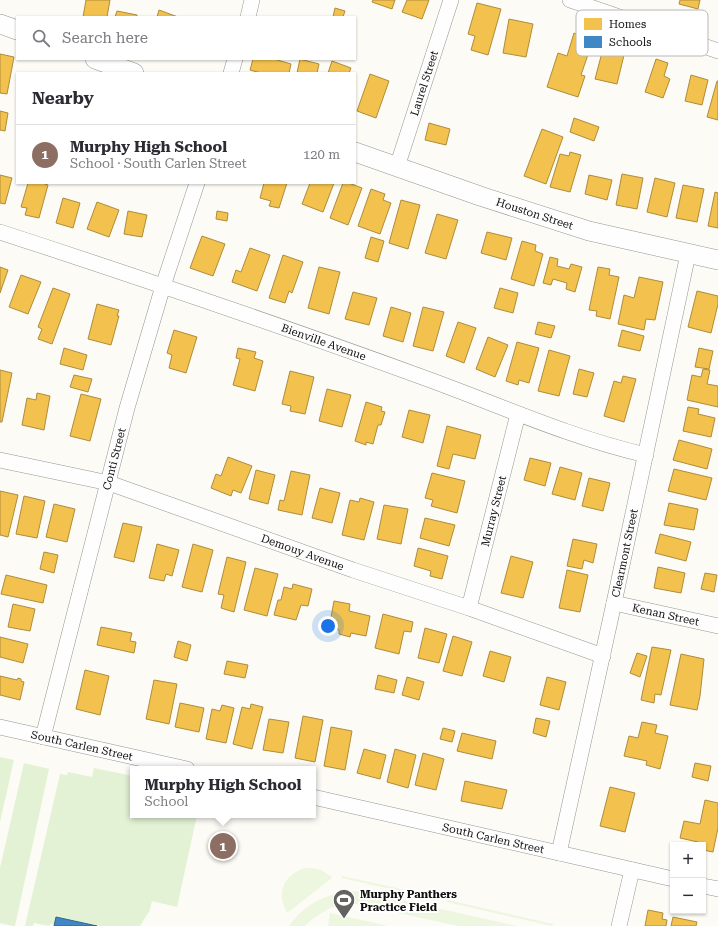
<!DOCTYPE html>
<meta charset="utf-8">
<style>
body{margin:0;font-family:"Roboto Serif",serif;background:#f2f2f3;color:#2b2b33}
.controls{position:absolute;right:12px;bottom:12px;display:grid;overflow:hidden;border-radius:0px;box-shadow:0 1px 3px #0004}
.controls button{width:36px;height:36px;display:grid;place-items:center;padding:0;border:0;border-bottom:1px solid #e1e1e2;background:#fff;color:#2b2b33;font:20px sans-serif}
.you{position:absolute;left:328px;top:626px;width:14px;height:14px;margin:-10px;border:3px solid #fff;border-radius:50%;background:#1a73e8;box-shadow:0 0 0 6px #1a73e833}
.badge{display:grid;place-items:center;width:26px;height:26px;border-radius:50%;background:#ea580c;color:#fff;font-size:13px;font-weight:700}
.pin{position:absolute;translate:-50% -50%;border:2px solid #fff;box-shadow:0 1px 4px #0006}
.popup{position:absolute;left:130px;top:766px;width:186px;height:52px;box-sizing:border-box;display:grid;place-content:center;border-radius:0px;background:#fff;filter:drop-shadow(0 1px 3px #0005);font-size:13px;white-space:nowrap;color:#7c7c81}
.popup b{font-size:15px;color:#2b2b33}
.popup::after{content:'';position:absolute;left:50%;top:100%;margin-left:-8px;border:8px solid transparent;border-top-color:#fff}
.list{margin:0;padding:0;list-style:none}
h2{display:flex;justify-content:space-between;align-items:center;height:52px;margin:0;padding:0 16px;font-size:17px}
h2 small{font-size:13px;font-weight:400;color:#7c7c81}
.list li{display:grid;grid-template-columns:26px 1fr auto;gap:12px;align-items:center;box-sizing:border-box;height:60px;padding:0 16px;border-top:1px solid #e1e1e2}
.list b{display:block;font-size:15px;white-space:nowrap}
.list p{margin:0;font-size:13px;white-space:nowrap;color:#7c7c81}
.list em{font-size:13px;font-style:normal;color:#7c7c81}
.icon{flex:none;width:22px;height:22px;fill:none;stroke:currentColor;stroke-width:2;stroke-linecap:round;stroke-linejoin:round}
.map{position:relative;flex:none;width:718px;height:926px;overflow:hidden}
.search{position:absolute;background:#fff;box-shadow:0 1px 3px #0004;left:16px;top:16px;width:340px;height:44px;display:flex;align-items:center;gap:10px;box-sizing:border-box;padding:0 14px;border-radius:0px;color:#7c7c81;font-size:15px}
.panel{position:absolute;background:#fff;box-shadow:0 1px 3px #0004;left:16px;top:72px;width:340px;height:112px;border-radius:0px}
.map>svg:first-child{display:block}
</style>
<div class="map">
<svg width="718" height="926" viewBox="0 0 718 926">
<rect width="100%" height="100%" fill="#fcfbf5"/>
<path fill="#e3f2d5" d="M0,757L14,760L0,822Z
M24,763L49,769L15,926H13L0,923V868Z
M94,768L133,776V815H197L177,907L152,901L149,913H148L140,926H97L56,917L54,924H50L49,926L34,923L33,926H25L60,774L67,775L68,772L92,777Z"/>
<path fill="#edf6df" d="M305,868C317,868 324,870 332,878L287,913C276,893 283,875 305,868Z
M342,876L432,896L431,898L342,878Z
M358,891L370,893L517,926H458L357,904L337,906L328,909L311,920L305,926H289C306,902 329,892 358,891Z
M448,900L553,924L552,926L447,902Z
M330,913L388,926H328Z"/>
<path fill="#f2c14e" stroke="#ae8c3b" d="M86,0H110L107,17H83Z
M373,0H395L392,9L372,2Z
M407,0H429L422,19L402,12Z
M680,0H700L698,9L679,4Z
M477,3L501,9L488,55L471,50L475,36L468,34Z
M335,8L345,11L343,17H333Z
M159,10L178,17H157Z
M117,11L137,15V17H115Z
M509,19L533,24L526,57L503,53Z
M574,33L593,40L581,75L585,76L578,97L547,87L558,53L567,56Z
M604,45L625,51L617,84L595,79Z
M0,54L14,57L7,94L0,93Z
M253,59H274L291,64L289,73H261L250,70Z
M300,59L319,64L317,73H297Z
M656,59L668,63L664,76L670,79L663,98L645,92Z
M332,61L351,68L349,73H328Z
M370,74L389,81L376,118L357,111Z
M691,75L708,80L702,105L685,101Z
M717,81H718V120L707,117Z
M0,111L8,113L5,131L0,130Z
M574,118L599,127L594,141L570,132Z
M429,123L450,129L446,145L425,140Z
M542,129L563,137L546,184L524,176Z
M570,152L581,155L570,192L550,187L560,154L569,156Z
M622,174L643,178L637,209L616,205Z
M0,175L12,178L5,204L0,203Z
M589,175L612,180L607,200L585,194Z
M655,178L675,183L667,217L647,212Z
M28,183H42L48,185L39,218L25,215L27,208L21,207Z
M264,183H287L279,208L269,206L271,201L260,198Z
M310,183H334L323,212L302,204Z
M343,183H349L362,188L348,225L330,218Z
M683,185L704,189L697,222L676,218Z
M371,189L385,194L383,200L391,203L380,234L358,226Z
M715,192L718,193V228L708,226Z
M63,198L80,203L73,228L56,223Z
M401,200L420,205L408,249L389,243Z
M97,202L119,210L109,237L87,229Z
M128,211L147,215L142,237L124,234Z
M217,211L228,213L227,221L216,219Z
M437,214L458,220L446,259L425,253Z
M487,232L512,238L506,260L481,253Z
M202,236L225,244L213,276L190,268Z
M371,237L384,241L378,262L365,258Z
M522,241L536,245L535,251L543,254L534,286L511,279Z
M250,248L270,255L257,291L232,282L236,270L241,272Z
M283,255L303,262L292,293L289,291L285,303L269,298Z
M550,257L558,259L557,266L569,269L571,264L582,267L575,292L566,289L567,283L553,279L551,285L543,283Z
M0,267L8,270L0,293Z
M319,267L340,272L329,314L308,308Z
M598,267L610,269L609,275L619,277L610,319L596,316L597,311L589,310Z
M21,275L41,282L28,314L9,307Z
M639,277L663,282L655,320L646,319L644,330L618,324L624,295L634,298Z
M53,288L70,294L52,344L38,339L42,329L38,327Z
M500,288L518,293L513,313L494,308Z
M697,291L718,296V304L711,333L688,327Z
M353,292L377,298L369,325L345,319Z
M97,304L119,310L117,316H119L111,345L88,339Z
M391,307L411,313L403,342L383,336Z
M423,307L444,312L433,351L413,346Z
M458,322L476,328L464,363L446,356Z
M538,322L555,326L551,338L535,334Z
M174,330L197,337L186,373L169,368L172,355L167,353Z
M622,330L644,336L640,351L618,346Z
M488,337L508,345L495,377L476,369Z
M517,342L539,348L529,383L519,380L518,385L506,381Z
M64,348L87,355L83,370L60,364Z
M238,348L256,352L254,358L263,361L255,391L233,385L240,359L236,358Z
M699,348L713,351L709,369L695,367Z
M549,350L570,356L559,396L538,391Z
M579,369L594,373L587,397L573,394Z
M703,369L710,370L707,384L718,386V407L687,400L692,375L701,377Z
M0,370L12,373L2,422H0Z
M290,371L314,377L305,414L290,411L291,406L282,404Z
M74,375L92,379L88,392L70,387Z
M623,376L636,379L624,422L604,416L614,381L621,383Z
M327,389L351,395L342,427L319,421Z
M37,393L50,396L44,430L22,425L27,398L36,400Z
M81,394L101,399L90,441L70,436Z
M366,402L382,407L381,411L385,412L381,425H378L373,444L366,442V445L355,441Z
M688,407L699,409L698,414L715,418L711,437L683,431Z
M409,410L430,415L423,443L402,437Z
M447,426L481,435L475,459L453,454L449,469L437,466Z
M679,440L712,449L707,469L673,460Z
M228,457L252,466L241,493L233,490L231,496L211,488L216,474L221,476Z
M530,458L551,463L545,486L524,480Z
M560,467L582,473L575,500L552,494Z
M674,469L712,478L706,500L668,491Z
M256,470L275,475L268,504L249,499Z
M291,471L310,475L302,515L278,510L280,500L284,501Z
M432,473L465,481L457,513L431,506L433,500L425,498Z
M589,478L610,483L603,511L582,506Z
M320,488L340,493L332,523L312,518Z
M0,491L18,495L8,537L0,535Z
M24,496L45,501L37,538L16,534Z
M360,498L374,502L364,540L342,535L350,500L359,502Z
M669,503L698,509L694,530L664,525Z
M54,504L75,509L67,542L46,537Z
M384,505L408,509L401,544L377,539Z
M425,518L455,525L449,546L420,538Z
M123,523L142,527L134,562L114,557Z
M660,534L691,542L686,561L655,553Z
M573,539L597,544L593,563L584,560L582,569L567,566Z
M157,544L179,550L172,576L166,574L164,581L149,578Z
M193,544L213,550L202,592L182,587Z
M418,548L448,556L442,579L430,576L431,571L414,566Z
M44,552L58,555L54,573L40,569Z
M511,556L533,562L523,598L501,593Z
M227,557L246,562L234,612L221,608L224,595L218,594Z
M658,567L685,573L681,593L654,588Z
M255,568L278,574L267,616L244,610Z
M567,570L588,575L580,612L559,608Z
M705,573L717,575L714,592L701,589Z
M6,575L47,585L43,603L1,594Z
M293,584L312,589L308,606L301,605L296,620L274,615L278,600H281L284,587L292,589Z
M334,601L350,604L349,611L370,616L366,636L351,633L350,637L339,634V630L329,628Z
M13,604L35,609L30,631L8,627Z
M383,614L413,622L411,632L404,631L399,654L375,648Z
M101,627L132,633L130,641L136,642L134,653L97,645Z
M425,628L447,634L439,663L418,658Z
M453,636L472,642L462,676L443,671Z
M0,637L28,644L23,663L0,657Z
M178,641L191,645L187,661L174,657Z
M652,647L671,650L661,695L655,694L654,703L641,700Z
M490,651L511,657L504,682L483,676Z
M637,653L647,656L640,677L630,673Z
M681,654L704,659L700,696L697,710L670,705Z
M227,661L248,665L245,678L224,674Z
M85,670L109,676L100,715L76,709Z
M378,675L397,680L394,693L375,689Z
M0,676L17,680L18,678L21,679V681L24,682L20,700L0,695Z
M407,677L424,682L419,700L402,695Z
M547,677L566,682L559,710L540,705Z
M154,680L177,684L169,724L146,719Z
M180,703L204,708L199,732L175,727Z
M251,704L263,707L252,749L233,744L242,707L250,709Z
M222,705L234,708L226,743L206,739L212,709L220,711Z
M303,716L323,720L315,762L295,758Z
M536,718L550,721L546,737L533,733Z
M269,719L289,722L283,753L263,750Z
M642,722L657,725L655,733L668,736L660,769L646,765L647,761L624,756L629,736L638,738Z
M331,727L352,731L345,770L324,766Z
M443,728L455,731L452,742L440,739Z
M462,733L496,741L492,759L457,751Z
M364,749L386,755L380,779L357,773Z
M395,749L416,755L408,788L387,782Z
M423,753L444,759L436,790L415,785Z
M695,763L711,766L708,781L692,777Z
M465,781L507,790L502,809L461,801Z
M610,787L635,793L625,832L600,826Z
M705,800L718,803V828L713,852L703,850V845H697L698,842L680,838L684,821L700,824Z
M648,910L663,913L662,919L667,920L666,926H645Z
M673,917L697,922L696,926H671Z"/>
<path fill="#3f88c5" stroke="#31648f" d="M56,917L97,926H54Z"/>
<g fill="none" stroke-linecap="round" stroke-linejoin="round">
<g stroke="#969693" stroke-width="16">
<g id="minor">
<path d="M570,0L718,51"/>
<path d="M248,17L252,0"/>
<path d="M231,73L235,59"/>
<path id="s1" d="M397,167L451,0"/>
<path id="s2" d="M0,232C141,278 282,326 422,377C497,404 568,437 646,455"/>
<path id="s3" d="M0,460L109,483L353,570L469,608L603,656"/>
<path id="s4" d="M614,603L718,626"/>
<path id="s5" d="M469,608L518,414"/>
<path id="s6" d="M0,727L187,769"/>
<path id="s7" d="M43,737L127,408L163,286L197,183"/>
<path id="s8" d="M313,797L673,879"/>
<path id="s9" d="M559,853L614,603L688,254"/>
<path d="M703,886L718,889"/>
<path d="M619,926L632,870"/>
</g>
</g>
<g stroke="#969693" stroke-width="20">
<g id="tertiary">
<path d="M0,24L17,30"/>
<path d="M95,59L134,73"/>
<path id="s10" d="M355,152L480,196L589,231L718,260"/>
</g>
</g>
<use href="#minor" stroke="#fffefe" stroke-width="15"/>
<use href="#tertiary" stroke="#fffefe" stroke-width="19"/>
</g>
<defs>
<g id="stadium-pin" transform="scale(1.15)"><path d="M0 17L-7.5 6A9.5 9.5 0 1 1 7.5 6Z" fill="#636260" stroke="#fff"/><path d="M0-5a6.5 5 0 1 0 0 10a6.5 5 0 1 0 0-10ZM-3.5-1.8h7v3.6h-7Z" fill="#fff"/></g>
</defs>
<g fill-rule="evenodd">
<use href="#stadium-pin" x="344" y="900"/>
</g>
<g text-anchor="middle" dominant-baseline="central" stroke-width="4" stroke-linejoin="round" paint-order="stroke">
<g font-size="11" fill="#101010" stroke="#fff">
<text stroke="none"><textPath href="#s1" startOffset="88">Laurel Street</textPath></text>
<text stroke="none"><textPath href="#s10" startOffset="190">Houston Street</textPath></text>
<text stroke="none"><textPath href="#s2" startOffset="342">Bienville Avenue</textPath></text>
<text stroke="none"><textPath href="#s7" startOffset="287">Conti Street</textPath></text>
<text stroke="none"><textPath href="#s5" startOffset="100">Murray Street</textPath></text>
<text stroke="none"><textPath href="#s3" startOffset="317">Demouy Avenue</textPath></text>
<text stroke="none"><textPath href="#s9" startOffset="307">Clearmont Street</textPath></text>
<text stroke="none"><textPath href="#s4" startOffset="53">Kenan Street</textPath></text>
<text stroke="none"><textPath href="#s6" startOffset="84">South Carlen Street</textPath></text>
<text stroke="none"><textPath href="#s8" startOffset="185">South Carlen Street</textPath></text>
</g>
<g font-size="11" font-weight="bold" fill="#101010" stroke="#fff" text-anchor="start">
<text x="360" y="894">Murphy Panthers<tspan x="360" dy="13">Practice Field</tspan></text>
</g>
</g>
<rect x="576" y="10" width="132" height="46" rx="6" fill="#fff" stroke="#b7b7b7" stroke-width="1"/>
<rect x="584" y="18" width="18" height="12" fill="#f2c14e"/>
<rect x="584" y="36" width="18" height="12" fill="#3f88c5"/>
<g font-size="11" fill="#101010">
<text x="609" y="28">Homes</text>
<text x="609" y="46">Schools</text>
</g>
</svg>
<div class="controls">
<button>+</button>
<button>−</button>
</div>
<div class="you"></div>
<div class="pin badge" style="left:223px;top:846px;background:#8d6e63">1</div>
<div class="popup"><b>Murphy High School</b>School</div>
<div class="search"><svg class="icon" aria-label="search" viewBox="0 0 24 24"><circle cx="10" cy="10" r="6"/><path d="M15 15l6 6"/></svg>Search here</div>
<section class="panel">
<h2>Nearby<small></small></h2>
<ul class="list">
<li><span class="badge" style="background:#8d6e63">1</span><div><b>Murphy High School</b><p>School · South Carlen Street</p></div><em>120 m</em></li>
</ul>
</section>
</div>
